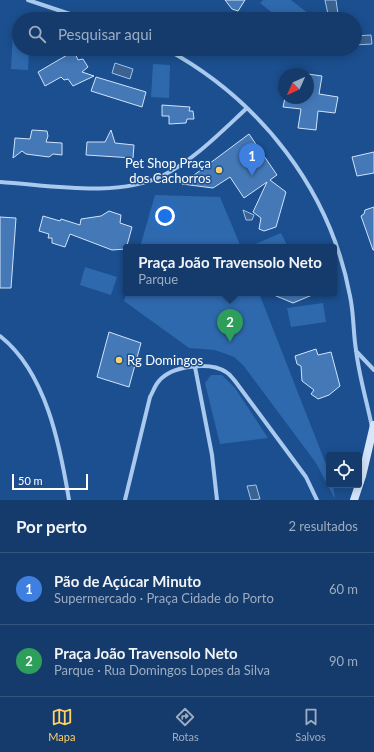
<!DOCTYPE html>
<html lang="pt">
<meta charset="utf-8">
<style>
body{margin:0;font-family:Lato,sans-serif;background:#1d4271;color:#f1f3f6}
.controls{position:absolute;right:12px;bottom:12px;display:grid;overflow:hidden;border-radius:4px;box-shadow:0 2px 10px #0003}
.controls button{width:36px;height:36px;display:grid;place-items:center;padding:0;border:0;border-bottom:1px solid #33557e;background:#143b6b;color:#f1f3f6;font:20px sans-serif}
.compass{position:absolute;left:278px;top:68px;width:36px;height:36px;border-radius:50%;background:#143b6b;box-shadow:0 2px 10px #0003;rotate:225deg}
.scale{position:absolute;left:12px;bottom:10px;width:76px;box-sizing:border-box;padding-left:4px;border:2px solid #fff;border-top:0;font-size:11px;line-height:14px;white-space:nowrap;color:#fff;-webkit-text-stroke:3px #1b4f8f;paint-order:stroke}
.you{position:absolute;left:165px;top:216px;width:14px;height:14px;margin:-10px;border:3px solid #fff;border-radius:50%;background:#1a73e8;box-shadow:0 0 0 6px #1a73e833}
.badge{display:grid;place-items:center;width:26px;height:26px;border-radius:50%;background:#ffd166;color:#fff;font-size:13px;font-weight:700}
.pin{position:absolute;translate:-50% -33px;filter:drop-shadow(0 1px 2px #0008)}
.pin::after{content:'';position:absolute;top:21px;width:14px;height:12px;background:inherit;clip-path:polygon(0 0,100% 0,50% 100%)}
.popup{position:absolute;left:123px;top:244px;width:214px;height:52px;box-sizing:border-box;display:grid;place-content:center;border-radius:4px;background:#143b6b;filter:drop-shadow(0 1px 3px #0005);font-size:13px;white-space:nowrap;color:#9dadc1}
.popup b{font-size:15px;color:#f1f3f6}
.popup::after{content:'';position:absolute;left:50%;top:100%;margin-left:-8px;border:8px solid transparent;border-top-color:#143b6b}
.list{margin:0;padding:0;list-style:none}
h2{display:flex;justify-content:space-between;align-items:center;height:52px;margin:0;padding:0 16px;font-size:17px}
h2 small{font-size:13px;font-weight:400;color:#9dadc1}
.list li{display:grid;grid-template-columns:26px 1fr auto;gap:12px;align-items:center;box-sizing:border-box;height:72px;padding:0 16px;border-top:1px solid #33557e}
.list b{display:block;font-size:15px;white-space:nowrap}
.list p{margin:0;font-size:13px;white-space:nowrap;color:#9dadc1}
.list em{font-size:13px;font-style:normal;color:#9dadc1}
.icon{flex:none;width:22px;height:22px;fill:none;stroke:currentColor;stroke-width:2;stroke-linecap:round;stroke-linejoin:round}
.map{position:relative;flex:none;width:374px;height:500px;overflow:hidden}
.search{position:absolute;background:#143b6b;box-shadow:0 2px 10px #0003;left:12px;right:12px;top:12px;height:44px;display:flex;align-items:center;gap:10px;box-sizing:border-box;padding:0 14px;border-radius:22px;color:#9dadc1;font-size:15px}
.sheet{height:196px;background:#143b6b}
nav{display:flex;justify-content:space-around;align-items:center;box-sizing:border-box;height:56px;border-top:1px solid #33557e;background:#143b6b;font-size:11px;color:#9dadc1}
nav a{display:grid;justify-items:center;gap:2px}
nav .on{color:#ffd166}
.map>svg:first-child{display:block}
</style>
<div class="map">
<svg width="374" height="500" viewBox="0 0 374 500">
<rect width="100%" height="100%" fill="#1b4f8f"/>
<path fill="#2e69ad" d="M263,0H291L309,14L305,19H280L260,3Z
M13,33H19V49H29L28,70L11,69Z
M153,64L170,65L169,98L151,97Z
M155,195L220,197L241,247H140Z
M281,233L288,247H257L255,244Z
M85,267L117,277L111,295L80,285Z
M127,293H259L329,472V485H333L335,499L316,463L243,365L234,357L215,350L189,348L124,301Z
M323,303L326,322L291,327L287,308Z
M211,375H222L235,388L268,438L220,444L205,383Z"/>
<path fill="#3c6290" stroke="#9cc4f0" d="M325,0H336L338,14L335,19H329Z
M371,35L372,44L355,45V36Z
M115,63L133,69L130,79L112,73Z
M243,210L254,215L252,220H246Z
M256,485L260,499L251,500L247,486Z"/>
<path fill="#4478b7" stroke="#cfe3fa" d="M225,0H245L238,11L232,9Z
M74,51L78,60L83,59L88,67L82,72L94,76L73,86L68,79L64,80L61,77L45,86L38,72Z
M308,74L322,76L319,94L338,97L335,113L318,111L316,130L298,128L301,109L283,107L285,98H308Z
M96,77L146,92L142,107L91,91Z
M162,105L190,107L189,111H193L194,119H187L186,123L169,124V116H162Z
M32,130L47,131L48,136L46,142L62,143V155L53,154L49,157L26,154L22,151L13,158L15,138L30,139Z
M111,130L115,143L134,145L133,158L86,155L87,142H105Z
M249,134L277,175L270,180L286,192L276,227L264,231L259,229L261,218L253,212L267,182L244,198L230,177L213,188L182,184Z
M374,152V173L357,176L352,157Z
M374,207V250H373L361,216L364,214L365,210Z
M109,211L121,215L120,223L132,227L126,249L112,250L70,234L65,247L52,243V238H48L49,234L39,231L43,216L60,221L61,219L80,225L81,219L101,216Z
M0,217L16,218L11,288H0Z
M269,293H317L293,303Z
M109,332L141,343L129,387L97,377Z
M316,349L318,355L331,352L340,386L329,395L318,399L311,394L314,390L302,381L301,366L297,364L295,356Z"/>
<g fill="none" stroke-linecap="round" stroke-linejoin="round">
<path stroke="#a9c9ee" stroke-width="4" d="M28,0L85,19
M166,49C260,100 330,189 350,296C354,314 353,332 356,350C359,376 367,402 372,427
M0,182C50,185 116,198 162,176C194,160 221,132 247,108
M0,336C46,372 60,445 69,500
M356,351L374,370
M195,367L212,455L217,500
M125,500L150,397C153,392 155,385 159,381C171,366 210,361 226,372C230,374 232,378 235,381L306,477L317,500"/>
<path stroke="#d6e6fa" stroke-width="8" d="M354,500L362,476L374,425"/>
</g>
<g fill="#ffd166" stroke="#1b4f8f" stroke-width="1.5">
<circle cx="219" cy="170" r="4"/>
<circle cx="119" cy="360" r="4"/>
</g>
<g text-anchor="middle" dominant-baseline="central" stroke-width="3" stroke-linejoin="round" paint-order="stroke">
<g font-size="13" fill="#fff" stroke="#1b4f8f" text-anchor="end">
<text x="211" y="163">Pet Shop Praça<tspan x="211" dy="15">dos Cachorros</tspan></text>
<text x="127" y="360" text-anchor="start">Rg Domingos</text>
</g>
</g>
</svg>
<div class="controls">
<button><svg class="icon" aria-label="locate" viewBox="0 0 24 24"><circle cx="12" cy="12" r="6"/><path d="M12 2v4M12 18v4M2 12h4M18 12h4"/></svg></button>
</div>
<svg class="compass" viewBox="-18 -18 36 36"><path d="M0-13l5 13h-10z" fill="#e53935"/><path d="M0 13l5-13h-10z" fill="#9dadc1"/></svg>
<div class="scale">50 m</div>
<div class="you"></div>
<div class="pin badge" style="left:252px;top:176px;background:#3f7fe0">1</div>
<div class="pin badge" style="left:230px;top:342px;background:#2e9e5b">2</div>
<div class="popup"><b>Praça João Travensolo Neto</b>Parque</div>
<div class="search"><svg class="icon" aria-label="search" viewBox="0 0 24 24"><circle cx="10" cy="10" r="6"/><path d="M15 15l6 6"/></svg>Pesquisar aqui</div>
</div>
<section class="sheet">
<h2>Por perto<small>2 resultados</small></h2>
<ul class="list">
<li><span class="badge" style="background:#3f7fe0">1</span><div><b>Pão de Açúcar Minuto</b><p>Supermercado · Praça Cidade do Porto</p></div><em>60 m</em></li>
<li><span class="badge" style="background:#2e9e5b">2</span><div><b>Praça João Travensolo Neto</b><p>Parque · Rua Domingos Lopes da Silva</p></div><em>90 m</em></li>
</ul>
</section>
<nav>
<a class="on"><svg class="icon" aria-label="map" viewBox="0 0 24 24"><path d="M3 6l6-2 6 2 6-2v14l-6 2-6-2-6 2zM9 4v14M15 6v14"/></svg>Mapa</a>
<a><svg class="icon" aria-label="directions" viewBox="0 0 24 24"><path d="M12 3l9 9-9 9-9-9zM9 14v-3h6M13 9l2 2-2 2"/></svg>Rotas</a>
<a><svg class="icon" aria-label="saved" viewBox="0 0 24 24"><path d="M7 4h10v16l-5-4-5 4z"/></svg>Salvos</a>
</nav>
